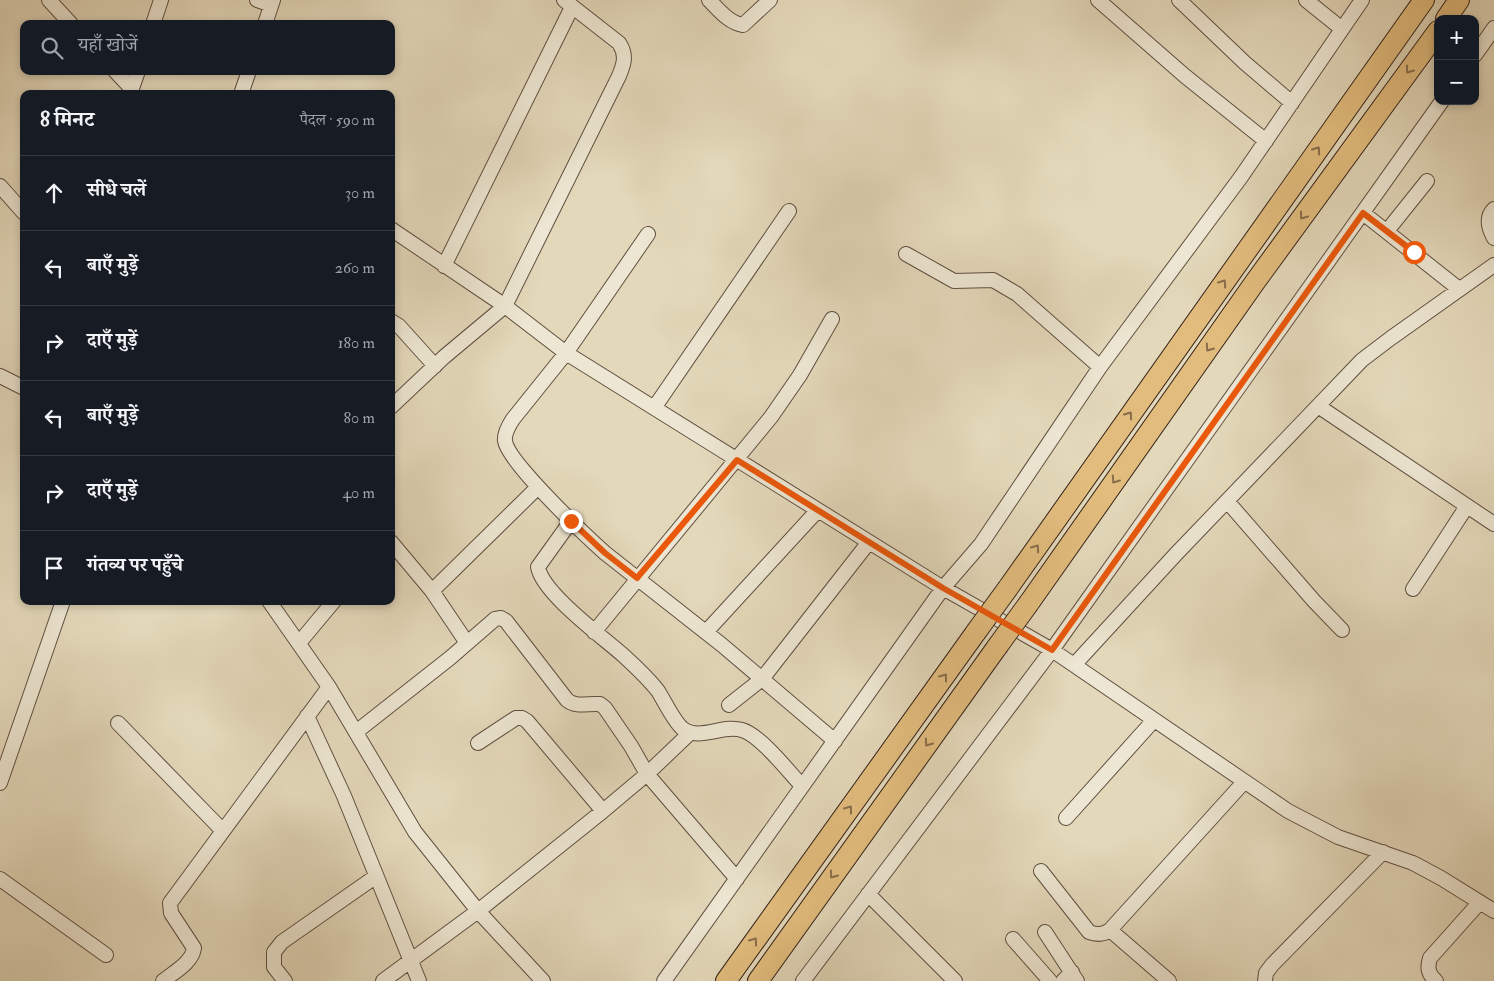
<!DOCTYPE html>
<html lang="hi">
<meta charset="utf-8">
<style>
body{margin:0;font-family:"IM FELL Double Pica","Noto Serif Devanagari",serif;background:#242831;color:#f1f3f6}
.controls{position:absolute;right:15px;top:15px;display:grid;overflow:hidden;border-radius:10px;box-shadow:0 2px 8px #0003}
.controls button{width:45px;height:45px;display:grid;place-items:center;padding:0;border:0;border-bottom:1px solid #363941;background:#171b24;color:#f1f3f6;font:25px sans-serif}
.stop{position:absolute;width:15px;height:15px;margin:-11px;border:4px solid #ea580c;border-radius:50%;background:#fff}
.stop.end{background:#ea580c;border-color:#fff;box-shadow:0 1px 5px #0008}
.list{margin:0;padding:0;list-style:none}
h2{display:flex;justify-content:space-between;align-items:center;height:65px;margin:0;padding:0 20px;font-size:21px}
h2 small{font-size:16px;font-weight:400;color:#9ea1a6}
.list li{display:grid;grid-template-columns:32px 1fr auto;gap:15px;align-items:center;box-sizing:border-box;height:75px;padding:0 20px;border-top:1px solid #363941}
.list b{display:block;font-size:19px;white-space:nowrap}
.list em{font-size:16px;font-style:normal;color:#9ea1a6}
.icon{flex:none;width:28px;height:28px;fill:none;stroke:currentColor;stroke-width:2;stroke-linecap:round;stroke-linejoin:round}
.map{position:relative;flex:none;width:1494px;height:981px;overflow:hidden}
.search{position:absolute;background:#171b24;box-shadow:0 2px 8px #0003;left:20px;top:20px;width:375px;height:55px;display:flex;align-items:center;gap:12px;box-sizing:border-box;padding:0 18px;border-radius:10px;color:#9ea1a6;font-size:19px}
.panel{position:absolute;background:#171b24;box-shadow:0 2px 8px #0003;left:20px;top:90px;width:375px;height:515px;border-radius:10px}
.map>svg:first-child{display:block}
</style>
<div class="map">
<svg width="1494" height="981" viewBox="0 0 1494 981">
<rect width="100%" height="100%" fill="#e3d8ba"/>
<filter id="stains"><feTurbulence type="fractalNoise" baseFrequency=".004" numOctaves="4"/><feColorMatrix values="0 0 0 0 .2 0 0 0 0 .09 0 0 0 0 .02 0 0 0 .5 -.17"/></filter>
<radialGradient id="worn" r=".72"><stop offset=".6" stop-color="#630" stop-opacity="0"/><stop offset="1" stop-color="#630" stop-opacity=".3"/></radialGradient>
<g fill="none" stroke-linecap="round" stroke-linejoin="round">
<g stroke="#5f4f41" stroke-width="16">
<path id="minor" d="M49,0L71,24
M257,0L271,5
M709,0C719,10 729,23 743,25L770,0
M1098,0L1185,76L1266,141
M1179,0L1245,63L1292,103
M1306,0L1342,29
M153,24L161,0
M265,24L273,0
M1475,55L1494,28
M115,71L132,89
M130,94L138,71
M241,94L249,71
M0,186L24,213
M1494,209C1485,218 1489,229 1494,238
M1363,213L1459,289
M391,229L505,306L566,353L943,588L1052,650L1288,811L1338,837L1413,863L1441,878L1494,911
M1387,231L1427,181
M648,234L566,353L513,419C509,425 504,433 505,441C508,462 586,536 605,553L722,645L835,741
M906,254L954,281L993,280L1017,294L1100,367
M444,266L572,7
M391,321L399,326L435,366
M0,376L24,388
M1318,406L1494,524
M391,407L444,357L505,306L619,76C624,64 627,55 619,43L564,0
M654,408L789,211
M1227,501L1314,601L1342,630
M571,521L538,567C542,593 604,638 624,656C636,667 648,678 658,691C665,702 674,722 683,729C700,741 723,724 742,730C760,735 789,772 802,786
M391,542L432,591L467,643
M1413,589L1467,506
M432,591L538,487
M269,601L329,687L415,832L478,911L543,981
M594,632L771,417L800,375L832,319
M706,632L818,510
M299,643L334,601
M1074,665L1176,554L1362,360L1391,338L1494,265
M729,705L762,679L869,542
M307,716L344,796L419,981
M118,723L223,831
M356,732L450,658L495,619L501,618L506,621L567,700C577,708 587,703 600,704L605,708L631,746L647,774L737,879
M478,743L516,718H522L527,721L603,811
M0,783L63,601
M1066,818L1154,720
M1041,871L1089,932C1097,935 1103,935 1110,930L1244,782
M0,879L106,955
M868,894L955,981
M1110,930L1169,981
M1045,932L1077,981
M1013,939L1050,981
M163,981C174,972 192,963 194,948L171,913L170,903L329,687
M285,981L274,967V952L282,942L375,877
M383,981L478,911L603,811L647,774L690,733
M664,981L943,588L981,544L1100,367L1241,177L1362,0
M803,981L1052,650L1442,101
M1063,981L1072,972
M1265,981L1266,973L1272,965L1383,852
M1436,981C1428,974 1427,968 1430,958L1480,902"/>
</g>
<g stroke="#332119" stroke-width="22">
<path id="highway" d="M1446,19L1459,0
M1008,588L1424,0
M1029,603L1255,282L1438,31
M726,981L976,632
M758,981L997,647"/>
</g>
<use href="#minor" stroke="#ede6d2" stroke-width="14"/>
<use href="#highway" stroke="#e2bc7d" stroke-width="20"/>
<g stroke="#332119" stroke-width="22" stroke-linecap="butt">
<path id="highway-bridge" d="M976,632L1008,588
M997,647L1029,603"/>
</g>
<use href="#highway-bridge" stroke="#e2bc7d" stroke-width="20"/>
</g>
<defs><path id="oneway-chevron" d="M-2-3.5L2.5 0L-2 3.5" fill="none" stroke-width="1.6" stroke-linecap="round" stroke-linejoin="round" transform="scale(1.25)"/></defs>
<g stroke="#8a6e4b">
<use href="#oneway-chevron" transform="translate(1409 70) rotate(126)"/>
<use href="#oneway-chevron" transform="translate(1317 150) rotate(-55)"/>
<use href="#oneway-chevron" transform="translate(1303 216) rotate(126)"/>
<use href="#oneway-chevron" transform="translate(1223 283) rotate(-55)"/>
<use href="#oneway-chevron" transform="translate(1209 348) rotate(125)"/>
<use href="#oneway-chevron" transform="translate(1129 415) rotate(-55)"/>
<use href="#oneway-chevron" transform="translate(1115 480) rotate(125)"/>
<use href="#oneway-chevron" transform="translate(1036 548) rotate(-55)"/>
<use href="#oneway-chevron" transform="translate(944 677) rotate(-54)"/>
<use href="#oneway-chevron" transform="translate(928 743) rotate(126)"/>
<use href="#oneway-chevron" transform="translate(849 809) rotate(-54)"/>
<use href="#oneway-chevron" transform="translate(833 875) rotate(126)"/>
<use href="#oneway-chevron" transform="translate(754 941) rotate(-54)"/>
</g>
<g fill="none" stroke-linecap="round" stroke-linejoin="round">
<path stroke="#ea580c" stroke-width="6" d="M571,521L605,553L637,578L737,460L943,588L1052,650L1363,213L1414,252"/>
</g>
<rect width="100%" height="100%" filter="url(#stains)"/>
<rect width="100%" height="100%" fill="url(#worn)"/>
</svg>
<div class="controls">
<button>+</button>
<button>−</button>
</div>
<div class="stop" style="left:1414px;top:252px"></div>
<div class="stop end" style="left:571px;top:521px"></div>
<div class="search"><svg class="icon" aria-label="search" viewBox="0 0 24 24"><circle cx="10" cy="10" r="6"/><path d="M15 15l6 6"/></svg>यहाँ खोजें</div>
<section class="panel">
<h2>8 मिनट<small>पैदल · 590 m</small></h2>
<ul class="list">
<li><svg class="icon" aria-label="ahead" viewBox="0 0 24 24"><path d="M12 20V5M6 11l6-6 6 6"/></svg><div><b>सीधे चलें</b></div><em>30 m</em></li>
<li><svg class="icon" aria-label="left" viewBox="0 0 24 24"><path d="M17 20v-9H6M10 6l-5 5 5 5"/></svg><div><b>बाएँ मुड़ें</b></div><em>260 m</em></li>
<li><svg class="icon" aria-label="right" viewBox="0 0 24 24"><path d="M7 20v-9h11M14 6l5 5-5 5"/></svg><div><b>दाएँ मुड़ें</b></div><em>180 m</em></li>
<li><svg class="icon" aria-label="left" viewBox="0 0 24 24"><path d="M17 20v-9H6M10 6l-5 5 5 5"/></svg><div><b>बाएँ मुड़ें</b></div><em>80 m</em></li>
<li><svg class="icon" aria-label="right" viewBox="0 0 24 24"><path d="M7 20v-9h11M14 6l5 5-5 5"/></svg><div><b>दाएँ मुड़ें</b></div><em>40 m</em></li>
<li><svg class="icon" aria-label="arrive" viewBox="0 0 24 24"><path d="M6 21V4h12l-3 4 3 4H6"/></svg><div><b>गंतव्य पर पहुँचे</b></div></li>
</ul>
</section>
</div>
